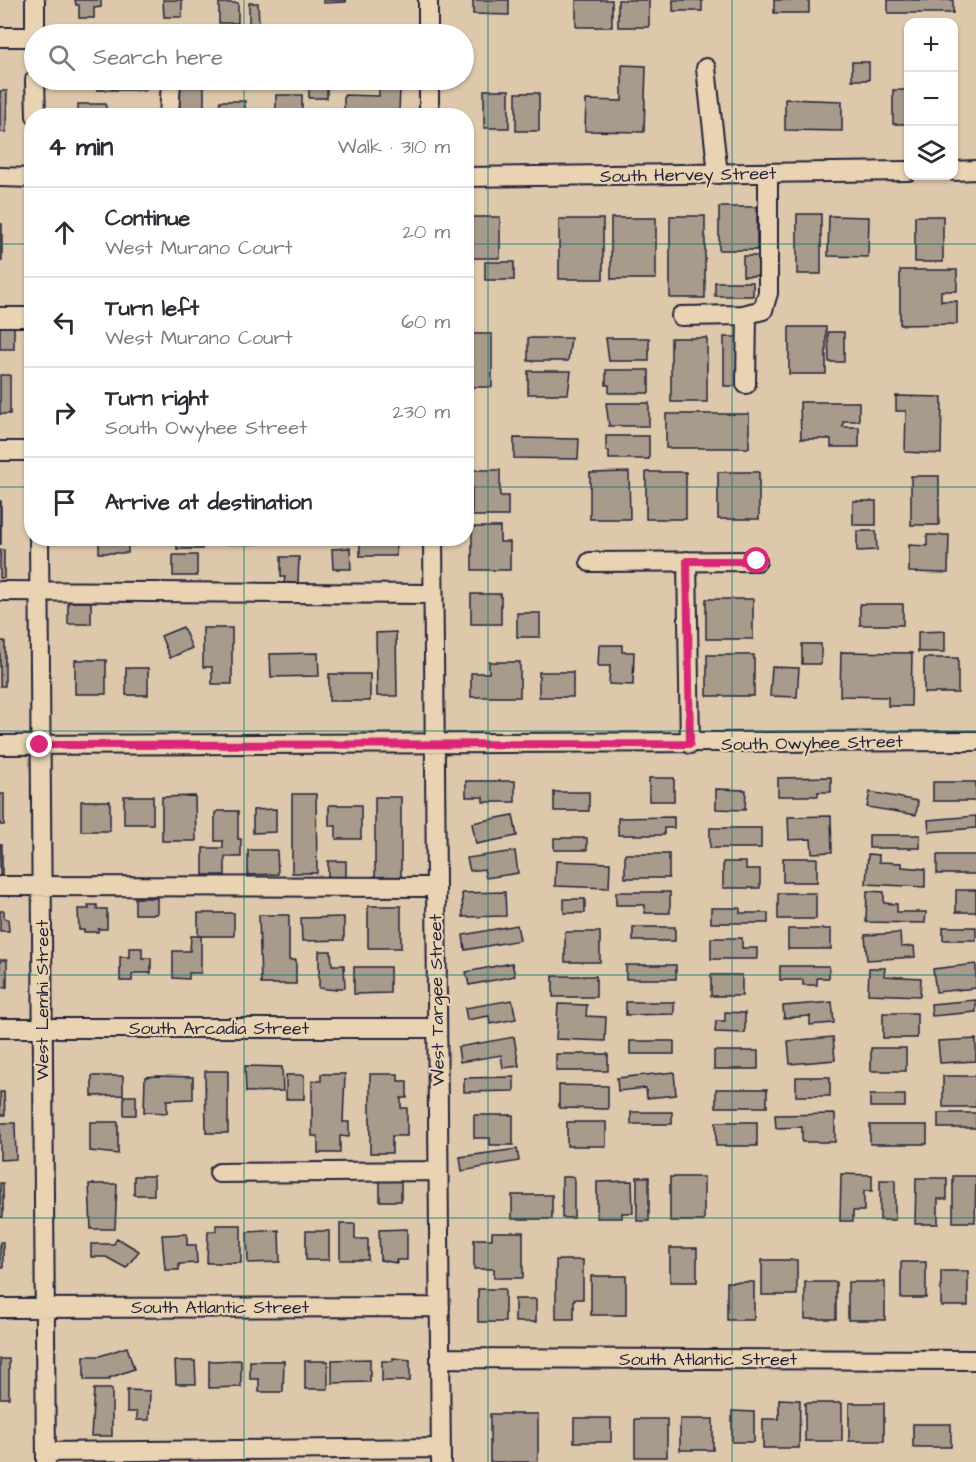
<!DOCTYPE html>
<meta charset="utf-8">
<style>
body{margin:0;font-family:"Architects Daughter",sans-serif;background:#f2f2f3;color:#2b2b33}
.controls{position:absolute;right:18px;top:18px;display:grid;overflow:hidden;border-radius:12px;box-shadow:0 2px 4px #0004}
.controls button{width:54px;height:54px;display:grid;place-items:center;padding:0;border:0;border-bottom:2px solid #e1e1e2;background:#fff;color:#2b2b33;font:30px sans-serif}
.stop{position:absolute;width:18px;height:18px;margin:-14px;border:4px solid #db2777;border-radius:50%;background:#fff}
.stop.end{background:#db2777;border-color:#fff;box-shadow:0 2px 6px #0008}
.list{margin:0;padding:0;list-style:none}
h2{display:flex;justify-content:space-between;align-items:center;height:78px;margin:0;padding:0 24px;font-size:26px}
h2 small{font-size:20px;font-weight:400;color:#7c7c81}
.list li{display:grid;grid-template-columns:39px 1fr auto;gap:18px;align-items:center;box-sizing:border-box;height:90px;padding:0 24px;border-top:2px solid #e1e1e2}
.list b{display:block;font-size:22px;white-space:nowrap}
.list p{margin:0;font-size:20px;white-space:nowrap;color:#7c7c81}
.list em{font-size:20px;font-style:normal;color:#7c7c81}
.icon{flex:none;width:33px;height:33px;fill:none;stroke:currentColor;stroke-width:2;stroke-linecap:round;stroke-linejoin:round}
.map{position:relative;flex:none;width:976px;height:1462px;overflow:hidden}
.search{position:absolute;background:#fff;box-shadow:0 2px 4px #0004;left:24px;top:24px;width:450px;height:66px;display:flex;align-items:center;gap:15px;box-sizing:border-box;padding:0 21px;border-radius:33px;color:#7c7c81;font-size:22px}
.panel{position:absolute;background:#fff;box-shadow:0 2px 4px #0004;left:24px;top:108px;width:450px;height:438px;border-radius:24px}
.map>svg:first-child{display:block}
</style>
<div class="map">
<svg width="976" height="1462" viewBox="0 0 976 1462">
<rect width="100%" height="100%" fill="#ddc8ab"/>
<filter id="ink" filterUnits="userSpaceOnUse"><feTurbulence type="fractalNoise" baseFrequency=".0167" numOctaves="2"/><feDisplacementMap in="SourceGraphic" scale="12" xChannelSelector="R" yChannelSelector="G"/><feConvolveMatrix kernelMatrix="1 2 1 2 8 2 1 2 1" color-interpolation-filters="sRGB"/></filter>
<g filter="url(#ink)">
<path fill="#a89b8b" stroke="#22223b" stroke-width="1.5" d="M75,0H101V7L94,8V18H79V5H76Z
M163,0H182V17H164Z
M323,0H346V2L323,3Z
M473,0H509V15L473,14Z
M576,0H612V27H576Z
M618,0H649V27H618Z
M673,0H702V11H673Z
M774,0H809V13H774Z
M888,0H953V13H888Z
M219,3H238V23H219Z
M249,3H258L259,24H249Z
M852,62H869V80H852Z
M622,65L646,66L644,132L585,131L586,100L622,101Z
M97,80H146V90H97Z
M309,80H327V98H309Z
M178,87H204V116H178Z
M379,88L400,89L399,111L376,110V116H344V95L379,96Z
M484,90H509V128H484Z
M893,90H908V124H893Z
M0,91H7L6,132H0Z
M516,93H539V131H516Z
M276,95H302V116H276Z
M785,99L842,101V131L785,130Z
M220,101H245V116H220Z
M78,104H106V116H78Z
M719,207H757V250H719Z
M797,214H821V274H797Z
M670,216H705V298H670Z
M829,216L869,217L868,257L828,256Z
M915,216H943V262H915Z
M471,217H500V258H471Z
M611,218H656V279H611Z
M559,219H603V279H559Z
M0,224H2V261H0Z
M743,256H760V276H743Z
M485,262H514V280H485Z
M900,270H957V291H941V301H957V324L900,325Z
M715,282H753V296H715Z
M0,326H14V349H0Z
M789,327H826V374H789Z
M828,332H844V362H829Z
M466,334H492V387H469Z
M724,337H738V386H724Z
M528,338H571L568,361H528Z
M606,338H649V361H609Z
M671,338H707V402H671Z
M606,370H649V393H609V385H606Z
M528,371H571L568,394H528Z
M0,375H10V414H0Z
M896,396L942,397L941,454L905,452L906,411H896Z
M800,402H859V421H843V427H859V447H831V439H801Z
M606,403H649V426H609Z
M666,414H749V448H666Z
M606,436H649V459H609V451H606Z
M514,438L579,439L578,459L514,458Z
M472,470H500V496H508V516H472Z
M629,472L630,519H590V473Z
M646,472H686V519H646Z
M718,472H759V519H718Z
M911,476H939V525H911Z
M0,501H1V544H0Z
M853,501H876V525H853Z
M472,527H500V542H510V570H472Z
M857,531H876L877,550L857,551Z
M927,535H949L948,573L909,572V545L927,546Z
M99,538H128V553H99Z
M135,538H145V542H135Z
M177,538H202V549H177Z
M217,538H257V544H217Z
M270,538H298V543H270Z
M360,538H396V556H360Z
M350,548L351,569H333L332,549Z
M0,550H4V578H0Z
M173,555H197V576H173Z
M281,557H299L298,583H284L285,577H281Z
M471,594H501V624H471Z
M706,599H753V639H706Z
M68,602H91V624H68Z
M860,604H903V625H860Z
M517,613H540V637H517Z
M183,627L192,648L170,658L161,636Z
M203,628H232V684H212V667H203Z
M945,631V652H918V632Z
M396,632L397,696H377L376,633Z
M0,641H5V686H0Z
M802,644H821V664H802Z
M599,645H622V652H634L633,685L609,684L610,666H598Z
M841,652L912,653L911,706H888V697L840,696Z
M318,653L319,676L271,677L270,654Z
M707,655H754V696H707Z
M924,658H958V693H924Z
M75,660H106V694H75Z
M489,662H520V697H471V673H489Z
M772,667L799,668L797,697L770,696Z
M126,668H148V695H126Z
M539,672H573V697H539Z
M329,674H370V701H329Z
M831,777V792H818V796H778V778Z
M649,778H674V801H649Z
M466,781H515V802H483V797H466Z
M933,782H976V801H933Z
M716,789L746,790L745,810L716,809Z
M554,792H589V811H554Z
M870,792L918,801L916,815L867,807Z
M0,794H4V825H0Z
M292,794H316L317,873H292Z
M124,796H153V824H124Z
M195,796L196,841H162V797Z
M375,797H401V877H375Z
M81,801H110V831H81Z
M329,805H361V839H336V826H329Z
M276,809V832L253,833V810Z
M218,811H238V839H241V857H225V875H203V848H223V841H215V813Z
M513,815L517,836L476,844L472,823Z
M831,816L832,852L812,853L811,839L789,840L788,817Z
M976,816V828L929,832L928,820Z
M674,817V828H664V835H618V818Z
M710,828H761V848H710Z
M869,835H920V848H869Z
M554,838H587V850H554Z
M0,844H2V880H0Z
M248,850H277L278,874L248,875Z
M515,851L518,873L486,878L484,869L470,871L467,858Z
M625,854H669V878H625Z
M868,854L879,855V862L902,863V867L925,869V887L866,884Z
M937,855H976V874H937Z
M783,858H817V882H783Z
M328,861H346V882H328Z
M556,861L610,863L609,888L555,886Z
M723,862H746V869H760V888H723Z
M956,890H976V912H956Z
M867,891L884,892V903L897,904V912H926L925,923L866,922Z
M505,892L506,916L463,917L462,893Z
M616,892H670V913H645V905H616Z
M778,893H816V919H778Z
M135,898H157V914H135Z
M564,899H585V913H564Z
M88,905H97V909H107V929H98V932H84V930H79L78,909H89Z
M368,906H401V948H368Z
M711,908H740V913H768V923H711Z
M0,911H4V919H8L9,931H0Z
M198,913H234V936H198Z
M259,915H289V960H296V984H261Z
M344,917V940L302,941L301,918Z
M517,925L520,940L465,950L463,935Z
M633,927H675V941H633Z
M943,927H976V940H943Z
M788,929H831V949H788Z
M565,932H600V962H565Z
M900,933L901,947L914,946L915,957L867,960L865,935Z
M191,936H201V973H189V979L173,978V951H190Z
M711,938H742V948H757V959H711Z
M129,948H142V958H151V973H135L132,975V981H120V957H129Z
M319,951H331L332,965H344L345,988H336V990L319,988Z
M0,960H7V987H0Z
M512,963L515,976L469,985L466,972Z
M976,964V988L936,992L933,969Z
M626,965H676V979H626Z
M780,966H829V978H817V985H803V980H780Z
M354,967H390V993L354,994Z
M869,968H885L884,976L921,978L920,996L868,994Z
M711,975H742V996H711Z
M553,976H596V997H553Z
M512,1000L516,1019L490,1024L489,1016L467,1020L465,1008Z
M976,1000V1012L932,1016L931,1004Z
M626,1002H674V1014L626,1015Z
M832,1002L834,1023L810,1025V1016L784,1018L783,1006Z
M558,1004L587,1005L586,1016L606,1017L605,1041L556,1039Z
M725,1012L745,1013V1033L715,1032L716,1021H725Z
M883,1013H917V1038H883Z
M514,1037L519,1066L503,1068L501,1055L460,1062L458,1047Z
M833,1037L835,1060L790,1064L788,1041Z
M976,1039V1061L940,1063L938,1041Z
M630,1041H674V1054H630Z
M871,1048H906V1071H871Z
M714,1051H758V1069H714Z
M556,1054H608V1071H556Z
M245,1066L282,1067L283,1091L246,1092Z
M205,1071H228V1133H206Z
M674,1072L676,1095L647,1098L646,1088L618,1091L617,1078Z
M321,1074H345L343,1122H349V1137L340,1136V1153H318V1136H312V1081H321Z
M370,1074H398V1081H407V1098H401V1108H407V1136H392V1153H370Z
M286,1075H304V1099H286Z
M92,1076H123V1095L92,1096Z
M156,1076L193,1077V1099L167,1100V1113L144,1112L145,1077Z
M943,1076H976V1107H943Z
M514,1077V1091L464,1092V1078Z
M796,1077H830V1096H796Z
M559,1085L608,1086V1109L559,1108Z
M716,1089H767V1107H716Z
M0,1092H4L5,1115H0Z
M870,1095H905V1107H870Z
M124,1096H136V1115H124Z
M631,1112H672V1124H631Z
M938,1113H976V1128H938Z
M835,1114V1142H802V1127L776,1128L775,1115Z
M474,1115H513V1145H490V1138H474Z
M90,1122H118V1154L90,1151Z
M567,1122H606V1146H567Z
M716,1122H757V1146H716Z
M0,1123H15L16,1159L0,1160Z
M870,1125H927V1144H870Z
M517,1149L519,1161L462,1171L460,1157Z
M841,1174L872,1175V1191H864V1211H853V1221H840Z
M134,1176H154V1195H134Z
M953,1176H976L975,1222H953Z
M562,1177H574V1218H562Z
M637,1177H649V1221H637Z
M670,1177H704V1221H670Z
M916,1178H947V1199H938V1224H915Z
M380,1179H401V1201H380Z
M880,1180H895V1220H880Z
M632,1181L633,1213H622V1218H597V1182Z
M0,1183H3V1217H0Z
M89,1184H117L115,1229H91Z
M512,1195H552V1219H512Z
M340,1224H355V1239H368V1260H340Z
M216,1225H241V1263H207L208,1231H216Z
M407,1229V1260H396L397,1263L380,1260L379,1230Z
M279,1230L280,1262L248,1263L247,1232Z
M306,1231H329V1260H306Z
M492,1232H523V1278H494V1269H474V1239H492Z
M187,1234V1245H196L197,1263L179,1264V1270H165L162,1235Z
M117,1238L139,1251L126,1268L106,1257H91V1244H114Z
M0,1242H3V1268H0Z
M670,1248H697V1282H670Z
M556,1260H583V1299H574V1319H556Z
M762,1260H797V1295H762Z
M901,1262H926V1298H901Z
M941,1271H968V1306H941Z
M591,1276H626V1315H591Z
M727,1282H754V1320H727Z
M805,1282H836V1319H805Z
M848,1282H885V1320H848Z
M478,1289H505V1322H478Z
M515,1299H536V1322H515Z
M127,1347L134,1369L109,1378L110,1380H84V1356H100Z
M393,1358L410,1360V1381H382V1361H393Z
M0,1359H9V1398H0Z
M370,1359V1382L332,1383V1360Z
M241,1360V1387L209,1388V1361Z
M175,1361H195L196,1384H176Z
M250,1361H284L283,1392H259V1379H250Z
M305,1361H328V1389H305Z
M94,1389H112V1436H91Z
M127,1390L150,1391L149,1420H137V1412H127Z
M779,1399L800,1400L799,1448H763V1419H779Z
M805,1403H842V1441H805Z
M849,1403H884V1441H849Z
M732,1411L754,1412V1442H732Z
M490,1414H538V1462H490Z
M574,1418H611V1442H574Z
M635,1419H667V1457H635Z
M680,1419H713V1450H680Z
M913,1424H951V1447H913Z"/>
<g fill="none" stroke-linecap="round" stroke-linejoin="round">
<g stroke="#22223b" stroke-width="22">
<path id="minor" d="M35,0V34
M428,0V34
M0,37H34
M706,68L718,174
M35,80L36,116
M429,80V116
M169,116L171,80
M954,171L976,170
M0,177L32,178
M466,177L908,171
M681,316L743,315L763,310L768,293V173
M0,317H32
M746,384L747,314
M0,451H32
M39,538L46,1462
M433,538L441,1462
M687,561L690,744
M590,562L757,561
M0,591L433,594
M0,745L976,741
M0,886L436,887
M0,1028H437
M219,1173L438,1171
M0,1308L440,1307
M440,1358L976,1360
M46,1452L441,1448"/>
</g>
<use href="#minor" stroke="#e9d3b2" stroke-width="18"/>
</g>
</g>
<g fill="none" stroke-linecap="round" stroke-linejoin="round" filter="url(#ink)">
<path stroke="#db2777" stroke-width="8" d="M40,745L690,744L687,561H757"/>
</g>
<path fill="none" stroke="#0f766e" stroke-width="1.5" stroke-opacity="0.55" d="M244,0V34M488,0V1462M732,0V1462M244,80V116M0,244H32M466,244H976M0,487H32M466,487H976M244,538V1462M0,731H976M0,975H976M0,1218H976"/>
<g text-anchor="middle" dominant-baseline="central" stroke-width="4.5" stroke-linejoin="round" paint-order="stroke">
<g font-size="18" fill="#22223b" stroke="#e9d3b2">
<text transform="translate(688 175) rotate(-1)">South Hervey Street</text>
<text transform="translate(812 743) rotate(-1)">South Owyhee Street</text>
<text transform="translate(42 1000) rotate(-90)">West Lemhi Street</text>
<text transform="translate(437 1000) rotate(-91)">West Targee Street</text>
<text x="219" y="1028">South Arcadia Street</text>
<text x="220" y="1307">South Atlantic Street</text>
<text x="708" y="1359">South Atlantic Street</text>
</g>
</g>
</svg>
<div class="controls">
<button>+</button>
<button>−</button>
<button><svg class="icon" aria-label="layers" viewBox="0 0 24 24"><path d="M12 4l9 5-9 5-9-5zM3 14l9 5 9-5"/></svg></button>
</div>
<div class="stop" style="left:757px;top:561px"></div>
<div class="stop end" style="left:40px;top:745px"></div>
<div class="search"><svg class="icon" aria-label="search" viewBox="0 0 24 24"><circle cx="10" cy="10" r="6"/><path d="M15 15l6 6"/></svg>Search here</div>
<section class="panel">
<h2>4 min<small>Walk · 310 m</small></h2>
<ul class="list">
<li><svg class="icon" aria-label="ahead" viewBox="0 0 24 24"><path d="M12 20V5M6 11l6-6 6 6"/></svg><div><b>Continue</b><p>West Murano Court</p></div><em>20 m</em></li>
<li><svg class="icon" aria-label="left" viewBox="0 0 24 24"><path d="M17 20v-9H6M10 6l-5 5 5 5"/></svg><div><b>Turn left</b><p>West Murano Court</p></div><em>60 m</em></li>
<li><svg class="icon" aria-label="right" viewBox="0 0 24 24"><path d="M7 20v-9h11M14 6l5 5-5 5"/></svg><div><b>Turn right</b><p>South Owyhee Street</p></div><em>230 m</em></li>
<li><svg class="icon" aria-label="arrive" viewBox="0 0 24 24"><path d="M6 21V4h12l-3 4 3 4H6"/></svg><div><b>Arrive at destination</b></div></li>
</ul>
</section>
</div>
